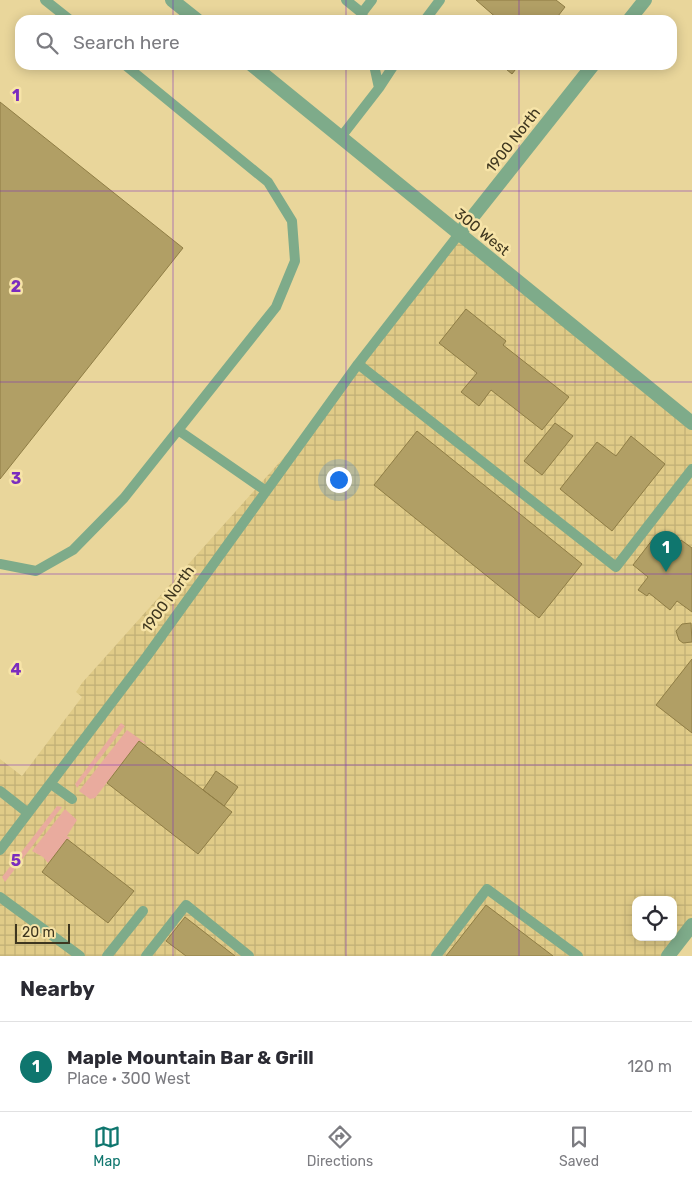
<!DOCTYPE html>
<meta charset="utf-8">
<style>
body{margin:0;font-family:Rubik,sans-serif;background:#f2f2f3;color:#2b2b33}
.controls{position:absolute;right:15px;bottom:15px;display:grid;overflow:hidden;border-radius:10px;box-shadow:0 2px 12px #0003}
.controls button{width:45px;height:45px;display:grid;place-items:center;padding:0;border:0;border-bottom:1px solid #e1e1e2;background:#fff;color:#2b2b33;font:25px sans-serif}
.scale{position:absolute;left:15px;bottom:12px;width:55px;box-sizing:border-box;padding-left:5px;border:2px solid #3e361f;border-top:0;font-size:14px;line-height:18px;white-space:nowrap;color:#3e361f;-webkit-text-stroke:4px #f7e4a8;paint-order:stroke}
.you{position:absolute;left:338px;top:479px;width:18px;height:18px;margin:-12px;border:4px solid #fff;border-radius:50%;background:#1a73e8;box-shadow:0 0 0 8px #1a73e833}
.badge{display:grid;place-items:center;width:32px;height:32px;border-radius:50%;background:#0f766e;color:#fff;font-size:16px;font-weight:700}
.pin{position:absolute;translate:-50% -41px;filter:drop-shadow(0 1px 2px #0008)}
.pin::after{content:'';position:absolute;top:26px;width:18px;height:15px;background:inherit;clip-path:polygon(0 0,100% 0,50% 100%)}
.list{margin:0;padding:0;list-style:none}
h2{display:flex;justify-content:space-between;align-items:center;height:65px;margin:0;padding:0 20px;font-size:21px}
h2 small{font-size:16px;font-weight:400;color:#7c7c81}
.list li{display:grid;grid-template-columns:32px 1fr auto;gap:15px;align-items:center;box-sizing:border-box;height:90px;padding:0 20px;border-top:1px solid #e1e1e2}
.list b{display:block;font-size:19px;white-space:nowrap}
.list p{margin:0;font-size:16px;white-space:nowrap;color:#7c7c81}
.list em{font-size:16px;font-style:normal;color:#7c7c81}
.icon{flex:none;width:28px;height:28px;fill:none;stroke:currentColor;stroke-width:2;stroke-linecap:round;stroke-linejoin:round}
.map{position:relative;flex:none;width:692px;height:956px;overflow:hidden}
.search{position:absolute;background:#fff;box-shadow:0 2px 12px #0003;left:15px;right:15px;top:15px;height:55px;display:flex;align-items:center;gap:12px;box-sizing:border-box;padding:0 18px;border-radius:15px;color:#7c7c81;font-size:19px}
.sheet{height:155px;background:#fff}
nav{display:flex;justify-content:space-around;align-items:center;box-sizing:border-box;height:70px;border-top:1px solid #e1e1e2;background:#fff;font-size:14px;color:#7c7c81}
nav a{display:grid;justify-items:center;gap:2px}
nav .on{color:#0f766e}
.map>svg:first-child{display:block}
</style>
<div class="map">
<svg width="692" height="956" viewBox="0 0 692 956">
<defs>
<pattern id="industrial-grid" width="8" height="8" patternUnits="userSpaceOnUse" patternTransform="scale(1.25)"><rect width="8" height="8" fill="#e0cb88"/><path d="M0 4h8M4 0v8" fill="none" stroke="#c1af75"/></pattern>
</defs>
<rect width="100%" height="100%" fill="#e9d69b"/>
<path fill="url(#industrial-grid)" fill-rule="evenodd" d="M459,234L692,423V925L668,956H0V759L22,776L82,697L76,692L82,683L312,426ZM636,900H673V937H636Z"/>
<path fill="#e9ab9e" d="M121,723L125,726L77,788L75,784Z
M127,730L147,744L139,741L95,798L90,799L79,791Z
M57,806L62,807L5,882L2,877Z
M65,809L77,820L67,836L70,838L48,863L43,857L32,851Z"/>
<path fill="#b19f65" stroke="#8f7d45" d="M476,0H556L565,7L555,20H499Z
M501,65H519L512,74Z
M0,102L183,248L0,479Z
M466,309L506,341L503,345L569,397L542,430L491,390L479,406L461,392L477,373L439,343Z
M555,423L573,436L542,475L524,461Z
M417,431L582,564L539,618L374,485Z
M631,436L665,464L612,531L560,489L597,442L616,456Z
M653,539L671,553L681,540L692,548V612L677,601L670,610L649,593L647,596L638,590L648,577L633,565Z
M691,623L692,642L683,643L679,640L676,631L682,624Z
M692,659V733L656,705Z
M139,741L232,812L198,854L107,783Z
M216,771L238,787L224,806L203,790Z
M67,839L134,891L108,923L42,872Z
M486,905L553,956H446Z
M185,917L235,956H186L166,941Z"/>
<g fill="none" stroke-linecap="round" stroke-linejoin="round">
<path stroke="#7eab8a" stroke-width="10" d="M45,0L70,20
M346,0L362,13L364,20
M362,13L372,0
M425,20L440,0
M379,88L394,65
M341,137L379,88L374,65
M459,234L358,364L616,567L692,469
M178,430L266,491
M0,564L36,571L73,550L124,498L276,307L295,261L292,221L268,182L125,65
M51,784L72,799
M0,791L28,813
M0,850L147,656L358,364
M0,897L80,956
M107,956L143,911
M146,956L186,905L249,956
M436,956L487,889L578,956"/>
<path stroke="#7eab8a" stroke-width="14" d="M629,20L645,0
M459,234L593,65"/>
<path stroke="#7eab8a" stroke-width="14" d="M172,0L197,20
M252,65L692,423
M668,956L692,925"/>
</g>
<path fill="none" stroke="#7b2cbf" stroke-width="1" stroke-opacity="0.55" d="M173,0V20M346,0V20M519,0V20M173,65V956M346,65V956M519,65V956M0,191H692M0,382H692M0,574H692M0,765H692"/>
<g text-anchor="middle" dominant-baseline="central" stroke-width="5" stroke-linejoin="round" paint-order="stroke">
<g font-size="15" fill="#3e361f" stroke="#f7e4a8">
<text transform="translate(513 140) rotate(-52)">1900 North</text>
<text transform="translate(482 232) rotate(39)">300 West</text>
<text transform="translate(168 599) rotate(-54)">1900 North</text>
</g>
</g>
<g font-size="16" text-anchor="middle" font-weight="bold" fill="#7b2cbf" stroke="#f7e4a8" stroke-width="5" stroke-linejoin="round" paint-order="stroke">
<text x="16" y="101">1</text>
<text x="16" y="292">2</text>
<text x="16" y="484">3</text>
<text x="16" y="675">4</text>
<text x="16" y="866">5</text>
</g>
</svg>
<div class="controls">
<button><svg class="icon" aria-label="locate" viewBox="0 0 24 24"><circle cx="12" cy="12" r="6"/><path d="M12 2v4M12 18v4M2 12h4M18 12h4"/></svg></button>
</div>
<div class="scale">20 m</div>
<div class="you"></div>
<div class="pin badge" style="left:666px;top:572px">1</div>
<div class="search"><svg class="icon" aria-label="search" viewBox="0 0 24 24"><circle cx="10" cy="10" r="6"/><path d="M15 15l6 6"/></svg>Search here</div>
</div>
<section class="sheet">
<h2>Nearby<small></small></h2>
<ul class="list">
<li><span class="badge">1</span><div><b>Maple Mountain Bar &amp; Grill</b><p>Place · 300 West</p></div><em>120 m</em></li>
</ul>
</section>
<nav>
<a class="on"><svg class="icon" aria-label="map" viewBox="0 0 24 24"><path d="M3 6l6-2 6 2 6-2v14l-6 2-6-2-6 2zM9 4v14M15 6v14"/></svg>Map</a>
<a><svg class="icon" aria-label="directions" viewBox="0 0 24 24"><path d="M12 3l9 9-9 9-9-9zM9 14v-3h6M13 9l2 2-2 2"/></svg>Directions</a>
<a><svg class="icon" aria-label="saved" viewBox="0 0 24 24"><path d="M7 4h10v16l-5-4-5 4z"/></svg>Saved</a>
</nav>
